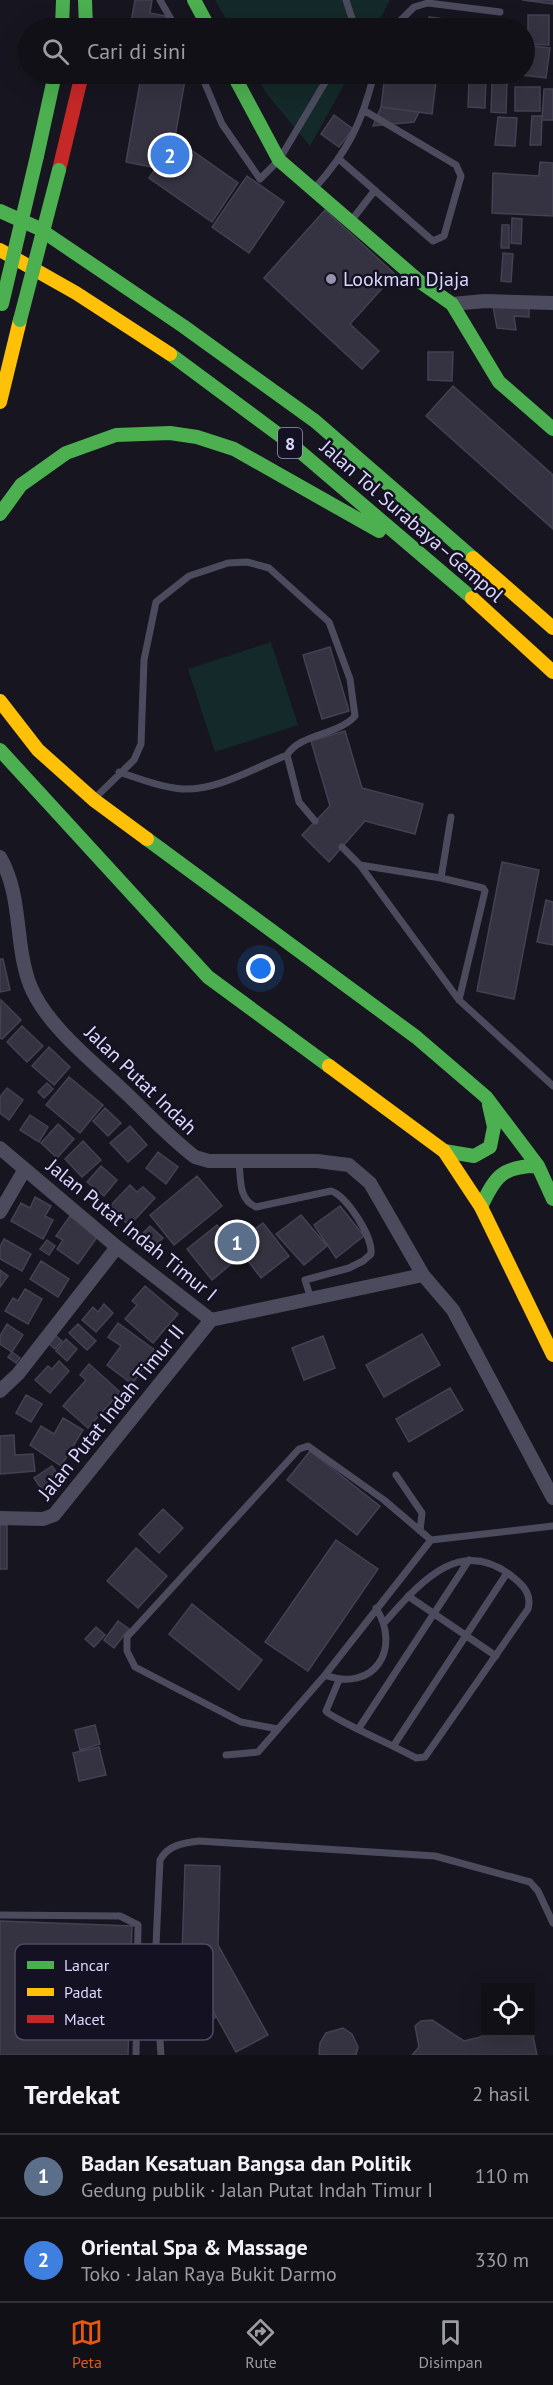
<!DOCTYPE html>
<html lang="id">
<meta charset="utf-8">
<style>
body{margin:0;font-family:"PT Sans",sans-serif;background:#1a1920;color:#f1f3f6}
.controls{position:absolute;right:18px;bottom:18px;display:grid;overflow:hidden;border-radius:0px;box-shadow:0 6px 24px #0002}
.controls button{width:54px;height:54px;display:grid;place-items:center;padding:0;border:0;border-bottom:2px solid #303036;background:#111017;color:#f1f3f6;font:30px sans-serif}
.you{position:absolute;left:261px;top:969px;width:21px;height:21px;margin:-15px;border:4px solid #fff;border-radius:50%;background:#1a73e8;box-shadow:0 0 0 9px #1a73e833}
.badge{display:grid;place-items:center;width:39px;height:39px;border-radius:50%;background:#ea580c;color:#fff;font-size:20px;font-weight:700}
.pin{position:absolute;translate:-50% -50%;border:3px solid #fff;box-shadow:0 2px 6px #0006}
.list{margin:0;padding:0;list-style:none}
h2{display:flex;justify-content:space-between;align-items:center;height:78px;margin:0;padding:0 24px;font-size:26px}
h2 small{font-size:20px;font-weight:400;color:#9c9da1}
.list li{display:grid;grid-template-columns:39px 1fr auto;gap:18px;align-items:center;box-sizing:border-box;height:84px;padding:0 24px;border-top:2px solid #303036}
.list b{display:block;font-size:22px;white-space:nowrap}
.list p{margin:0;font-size:20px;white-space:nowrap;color:#9c9da1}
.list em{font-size:20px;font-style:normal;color:#9c9da1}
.icon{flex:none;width:33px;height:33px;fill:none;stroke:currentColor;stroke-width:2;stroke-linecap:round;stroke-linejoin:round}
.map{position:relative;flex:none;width:553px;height:2055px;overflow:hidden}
.search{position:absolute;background:#111017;box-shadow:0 6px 24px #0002;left:18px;right:18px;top:18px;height:66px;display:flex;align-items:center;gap:15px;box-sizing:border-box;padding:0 21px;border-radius:33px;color:#9c9da1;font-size:22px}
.sheet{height:246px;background:#111017}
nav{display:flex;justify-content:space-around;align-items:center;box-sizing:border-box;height:84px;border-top:2px solid #303036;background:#111017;font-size:16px;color:#9c9da1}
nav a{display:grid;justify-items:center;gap:3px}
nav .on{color:#ea580c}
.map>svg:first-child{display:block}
</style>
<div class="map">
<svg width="553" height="2055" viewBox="0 0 553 2055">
<rect width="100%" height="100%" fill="#17151f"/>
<path fill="#142929" d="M215,0H390L375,28H231Z
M255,74H350L310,146L266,93Z
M271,642L298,725L215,752L188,669Z"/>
<path fill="#353341" stroke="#434152" stroke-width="1.5" d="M135,0H152L150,13L166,16L164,28H130Z
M522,0H553V4Z
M528,15H549V45L528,44Z
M429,17L507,27V28H408L409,24L428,26Z
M524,45L550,48L546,78L513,74H524Z
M136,74H177V78L185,80L174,143L176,139L238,183L212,222L149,178L156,168L126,162L141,77L136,76Z
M385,74H437L432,114L381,107Z
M455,74H501V79Z
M469,78L486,79L485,108L468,107Z
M492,82L507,83L506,113L491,112Z
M515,87H540V111H515Z
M544,89H553V120H542Z
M381,107L419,112L414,122L373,126Z
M334,115L353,129L339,147L321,134Z
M532,116H542L541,145H530Z
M498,117L517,118L515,146L495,145Z
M540,162L553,163V216L492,213L493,173L539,176Z
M247,176L284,202L249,253L212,227Z
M325,210L395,274L350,324L379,351L362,369L264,278Z
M512,218L522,219L521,244L511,243Z
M502,225H509V248H501Z
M503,253L513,254L511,282L501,281Z
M529,305V317L514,316L516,330L497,328L493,306Z
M428,352H453L452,381L428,380Z
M453,386L553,475V529L426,416Z
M330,647L349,711L322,719L303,655Z
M345,731L362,788L423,804L415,834L365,821L329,862L302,835L330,806L311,741Z
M502,862L539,870L514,999L477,991Z
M546,900L553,902V945L537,942Z
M0,959H3L10,990L0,992Z
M1,1000L21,1020L2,1039L0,1038Z
M22,1026L43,1046L27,1062L7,1042Z
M49,1047L70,1067L54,1085L32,1066Z
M69,1077L103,1105L80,1133L46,1105Z
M47,1083L53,1089L44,1098L38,1092Z
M7,1088L23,1100L9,1120L0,1113V1097Z
M105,1108L121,1123L108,1136L93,1121Z
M30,1115L48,1127L39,1142L20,1130Z
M58,1124L74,1139L57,1158L41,1143Z
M130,1126L147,1145L128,1162L110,1143Z
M83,1141L101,1160L82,1177L65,1159Z
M158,1152L178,1167L166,1184L146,1168Z
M101,1166L117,1180L104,1196L87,1182Z
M197,1176L222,1206L174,1245L150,1215Z
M130,1185L137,1192L143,1187L155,1198L129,1226L110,1206Z
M35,1197L51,1206L45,1216L53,1220L43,1239L11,1221L21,1203L30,1208Z
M340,1206L364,1236L336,1258L314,1225Z
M301,1215L327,1246L304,1265L276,1234Z
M70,1216L98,1236L78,1264L57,1249L63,1240L56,1236Z
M263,1223L289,1256L261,1278L235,1244Z
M217,1225L242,1255L212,1280L187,1249Z
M150,1226L163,1238L150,1251L137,1239Z
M4,1239L31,1254L22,1271L0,1259V1247Z
M47,1240L55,1246L49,1255L40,1249Z
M41,1261L69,1279L58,1297L30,1279Z
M0,1270L8,1276L0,1287Z
M145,1286L178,1314L153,1343L125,1319L137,1305L132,1301Z
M25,1289L42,1299L28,1324L5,1311L13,1298L18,1301Z
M104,1304L113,1313L96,1332L82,1320L93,1307L98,1312Z
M118,1323L156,1351L132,1384L107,1365L121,1346L108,1337Z
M7,1324L23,1335L12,1352L0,1344V1336Z
M78,1324L96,1341L87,1350L69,1333Z
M422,1334L440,1365L384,1397L366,1365Z
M55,1335L62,1341L55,1349L48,1343Z
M323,1336L335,1368L304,1380L292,1348Z
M66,1339L77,1349L67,1361L56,1351Z
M12,1352L20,1358L16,1363L8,1357Z
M59,1361L69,1371L50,1393L35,1380L48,1366L52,1369Z
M89,1364L120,1392L88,1428L63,1406L86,1380L80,1375Z
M450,1388L463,1410L409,1442L396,1419Z
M26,1395L42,1404L31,1422L16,1413Z
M63,1418L83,1430L61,1466L30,1445L41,1426L54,1434Z
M14,1435L15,1455L33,1454L35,1471L0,1474V1436Z
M310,1451L380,1506L357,1535L287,1480Z
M52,1466L64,1483L46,1496L34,1478Z
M163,1509L183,1528L159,1553L139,1534Z
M0,1525H7V1569H0Z
M336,1540L378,1569L308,1671L265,1642Z
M136,1548L167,1576L138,1608L107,1581Z
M192,1604L262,1660L239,1690L169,1634Z
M118,1621L129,1629L114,1648L104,1640Z
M96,1627L105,1635L94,1647L85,1639Z
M95,1725L100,1744L80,1750L75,1730Z
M99,1747L106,1775L79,1781L73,1753Z
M185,1865L220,1866L218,1945L268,2035L236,2052L182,1955Z
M0,1921L132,1926L128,2055H0Z
M200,1986L216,2017L194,2033L184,1995Z
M432,2020L464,2041L501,2032H530L531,2026L537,2055H412L419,2047L415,2026L421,2021Z
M343,2028L352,2034L358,2047L356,2055H319L320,2043L326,2033Z"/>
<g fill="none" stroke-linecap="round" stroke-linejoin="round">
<path stroke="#4c4b5e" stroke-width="7" d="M160,0L176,28
M346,0L355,28
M393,28L414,7L428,3L500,12
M201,74L222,124L260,179L279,160L330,74
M340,160L433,241L444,236L461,176L456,165L365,111
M314,189C348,151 362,123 374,74
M351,221L375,190
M119,772C140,779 160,787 182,789C217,791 254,768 287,755
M97,796L134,760L141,744L144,660L156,602L189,576L228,563L247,562L269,568L329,622L350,679L355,716C337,736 301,733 287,755L299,802L315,821
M451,817L441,878L360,865L459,1000L553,1086
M342,847L360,865
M441,878L483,888L485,891L459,1000
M239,1161C241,1179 238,1199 256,1207L331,1191C347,1196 373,1237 371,1254L363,1261L349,1268L305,1280L311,1299
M396,1475L422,1513L420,1531
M408,1596L496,1656
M325,1675C374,1693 402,1649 376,1608
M339,1680L326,1711C329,1717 403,1750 416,1758L425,1757L528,1609C532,1595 524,1586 514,1578C460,1533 419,1584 385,1622
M359,1728L469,1560
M278,1729L241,1722L135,1667L127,1651V1637L299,1449L308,1446L384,1500L431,1540L553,1526
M394,1745L507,1573
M226,1755L258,1752L325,1675L431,1540
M0,1915L120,1916L138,1925L136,2055
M161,2055L155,1966L160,1860C168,1845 183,1843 199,1841L435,1856L530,1882L538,1891L553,1923"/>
<path stroke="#4c4b5e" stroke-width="14" d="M452,304L485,301L553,303
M0,857C23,897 14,943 30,985C46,1026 96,1064 127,1094C149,1115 170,1138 195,1157L209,1161H317L349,1165L370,1183L423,1275L453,1310L553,1498
M0,1148L117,1247L211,1320L423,1275
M0,1212L25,1169
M0,1391L18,1374L117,1247
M0,1518L43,1519L54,1515L211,1320"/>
<path stroke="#4caf50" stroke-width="14" d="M85,0L86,28
M194,0L209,28
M62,28L63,0
M233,74L279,160L419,281L452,304L499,382L553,429
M37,156L55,74
M0,211L38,228L183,326L315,421L473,558
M170,354L290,443L472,598
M0,514L21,485L66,453L116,435L170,433L197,437L234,449L379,531
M0,750L208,977L329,1066
M147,839L416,1037L486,1097L538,1166L553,1199
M444,1151L474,1156L490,1147L494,1127L489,1105
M481,1207C495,1176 503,1166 538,1166"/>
<path stroke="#ffc107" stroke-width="14" d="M0,250L76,293L170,354
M0,402L20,320
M473,558L553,628
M472,598L553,672
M0,701L38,750L94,800L147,839
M329,1066L444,1151L481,1207L553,1355"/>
<path stroke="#c62828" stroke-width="14" d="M59,170L82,74"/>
<path stroke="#4caf50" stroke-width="14" d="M2,304L37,156
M20,320L59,170"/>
</g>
<circle fill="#9693ae" stroke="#141123" stroke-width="2" cx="331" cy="279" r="6"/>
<g text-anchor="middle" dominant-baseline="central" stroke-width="5" stroke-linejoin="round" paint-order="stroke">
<rect fill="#141123" stroke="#9f9cba" stroke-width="1.5" x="278" y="428" width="24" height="30" rx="4.5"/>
<g font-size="18" font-weight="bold" fill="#dad7fb">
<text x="290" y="443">8</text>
</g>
<g font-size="20" fill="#dad7fb" stroke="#141123" text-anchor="start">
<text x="343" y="279">Lookman Djaja</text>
</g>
<g font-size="20" fill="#dad7fb" stroke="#141123">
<text transform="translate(412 521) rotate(41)">Jalan Tol Surabaya–Gempol</text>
<text transform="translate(141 1080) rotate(44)">Jalan Putat Indah</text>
<text transform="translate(132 1230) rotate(39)">Jalan Putat Indah Timur I</text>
<text transform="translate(111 1412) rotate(-51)">Jalan Putat Indah Timur II</text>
</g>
</g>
<rect x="15" y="1944" width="198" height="96" rx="9" fill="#141123" stroke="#4f4c64" stroke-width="1.5"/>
<rect x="27" y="1961" width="27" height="8" fill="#4caf50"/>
<rect x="27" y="1988" width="27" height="8" fill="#ffc107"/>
<rect x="27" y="2015" width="27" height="8" fill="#c62828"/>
<g font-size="16" fill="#dad7fb">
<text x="64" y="1971">Lancar</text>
<text x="64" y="1998">Padat</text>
<text x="64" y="2025">Macet</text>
</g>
</svg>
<div class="controls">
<button><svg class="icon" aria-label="locate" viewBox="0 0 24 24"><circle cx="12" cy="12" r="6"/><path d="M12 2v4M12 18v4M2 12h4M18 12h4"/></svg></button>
</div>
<div class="you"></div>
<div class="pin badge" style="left:237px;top:1242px;background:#5c6f8a">1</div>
<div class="pin badge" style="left:170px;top:155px;background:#3f7fe0">2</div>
<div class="search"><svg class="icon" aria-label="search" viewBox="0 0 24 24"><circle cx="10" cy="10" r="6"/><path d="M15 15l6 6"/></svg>Cari di sini</div>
</div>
<section class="sheet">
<h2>Terdekat<small>2 hasil</small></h2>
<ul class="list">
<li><span class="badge" style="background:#5c6f8a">1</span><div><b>Badan Kesatuan Bangsa dan Politik</b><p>Gedung publik · Jalan Putat Indah Timur I</p></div><em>110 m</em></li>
<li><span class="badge" style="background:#3f7fe0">2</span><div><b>Oriental Spa &amp; Massage</b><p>Toko · Jalan Raya Bukit Darmo</p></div><em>330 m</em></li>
</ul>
</section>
<nav>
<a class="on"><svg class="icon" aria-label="map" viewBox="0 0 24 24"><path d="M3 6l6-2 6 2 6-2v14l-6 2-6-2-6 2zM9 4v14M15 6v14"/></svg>Peta</a>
<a><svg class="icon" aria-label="directions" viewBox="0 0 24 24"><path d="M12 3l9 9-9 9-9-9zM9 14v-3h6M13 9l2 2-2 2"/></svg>Rute</a>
<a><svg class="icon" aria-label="saved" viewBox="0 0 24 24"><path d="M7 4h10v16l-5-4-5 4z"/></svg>Disimpan</a>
</nav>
